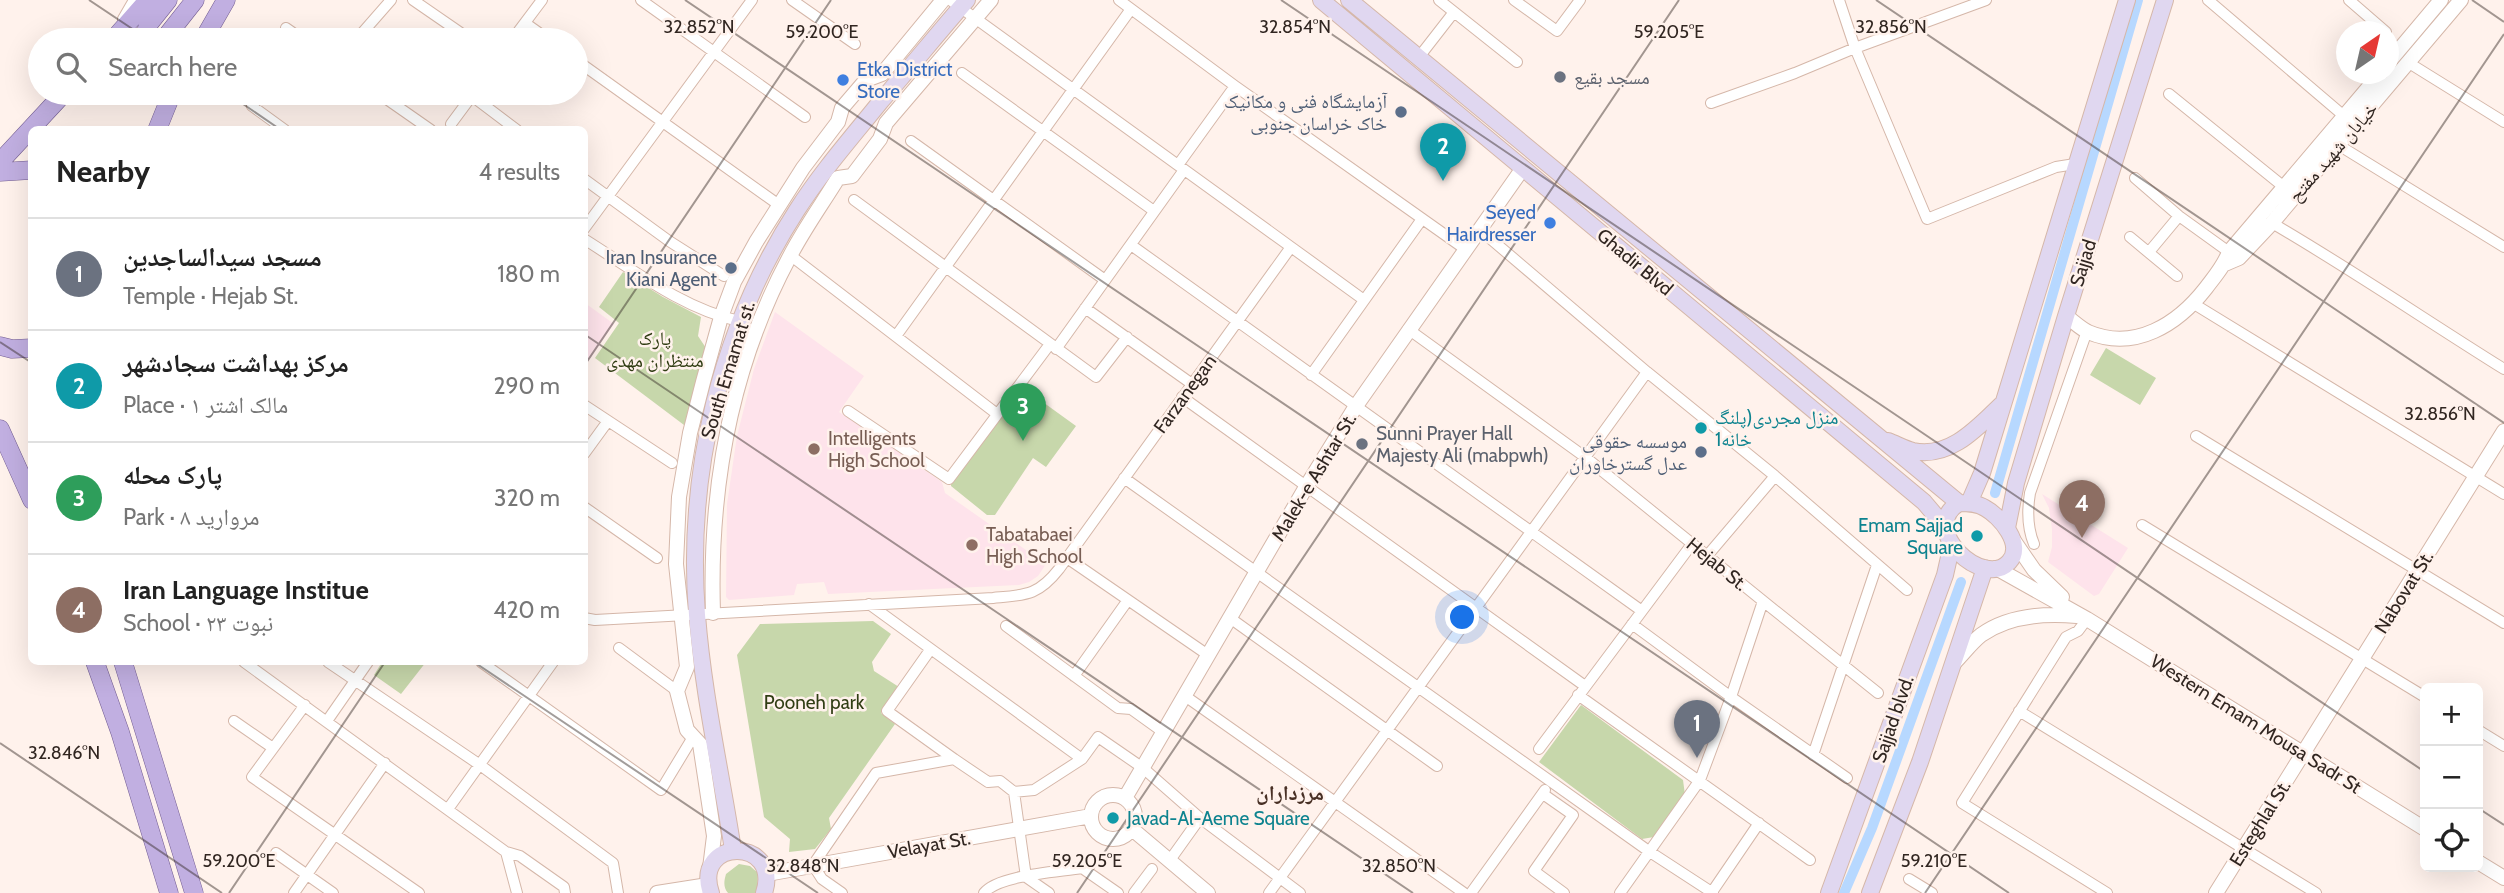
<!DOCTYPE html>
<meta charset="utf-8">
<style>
body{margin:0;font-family:Cabin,"Noto Naskh Arabic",sans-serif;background:#f2f2f2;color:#222}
.controls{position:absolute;right:21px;bottom:21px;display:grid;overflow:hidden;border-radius:10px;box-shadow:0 7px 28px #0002}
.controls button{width:63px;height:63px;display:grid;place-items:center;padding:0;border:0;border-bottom:2px solid #e0e0e0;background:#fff;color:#222;font:35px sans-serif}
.compass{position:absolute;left:2336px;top:21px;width:63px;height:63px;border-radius:50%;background:#fff;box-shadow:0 7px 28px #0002;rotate:34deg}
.you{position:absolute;left:1463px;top:618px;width:24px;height:24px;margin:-18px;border:5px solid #fff;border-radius:50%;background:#1a73e8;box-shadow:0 0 0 10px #1a73e833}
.badge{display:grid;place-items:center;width:46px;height:46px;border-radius:50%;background:#d93025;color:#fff;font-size:23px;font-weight:700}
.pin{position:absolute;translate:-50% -58px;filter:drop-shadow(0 2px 4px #0008)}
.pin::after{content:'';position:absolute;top:37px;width:24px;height:21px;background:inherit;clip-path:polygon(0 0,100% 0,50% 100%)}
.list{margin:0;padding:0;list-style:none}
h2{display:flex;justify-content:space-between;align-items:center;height:91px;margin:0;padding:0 28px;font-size:30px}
h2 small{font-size:23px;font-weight:400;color:#767676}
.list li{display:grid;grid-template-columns:46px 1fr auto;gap:21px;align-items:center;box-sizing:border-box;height:112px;padding:0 28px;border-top:2px solid #e0e0e0}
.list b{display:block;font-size:26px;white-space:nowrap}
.list p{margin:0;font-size:23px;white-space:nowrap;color:#767676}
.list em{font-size:23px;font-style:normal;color:#767676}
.icon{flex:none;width:38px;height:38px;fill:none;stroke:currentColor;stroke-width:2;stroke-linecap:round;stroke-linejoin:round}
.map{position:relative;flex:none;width:2504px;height:893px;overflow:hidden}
.search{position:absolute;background:#fff;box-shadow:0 7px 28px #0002;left:28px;top:28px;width:560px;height:77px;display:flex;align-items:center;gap:18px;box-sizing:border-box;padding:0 24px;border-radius:38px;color:#767676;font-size:26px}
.panel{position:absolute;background:#fff;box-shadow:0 7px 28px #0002;left:28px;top:126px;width:560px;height:539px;border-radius:10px}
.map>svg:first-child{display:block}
</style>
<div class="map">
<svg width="2504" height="893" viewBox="0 0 2504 893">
<rect width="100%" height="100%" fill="#fff2ec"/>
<path fill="#fee3eb" d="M585,303L614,324L585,366Z
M775,312L864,376L839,412L942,482L945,493L1046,564L1038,576L1029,582L1019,585L828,594L824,582L797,584L794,595L729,600L726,597L727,504L737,436L754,369Z
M2042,494L2128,548L2099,594L2094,596L2048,562L2052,547V529L2049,508Z"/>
<path fill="#c7d7ab" d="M623,272L663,297L701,317L698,336L708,351L688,428L595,358L619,323L599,307Z
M2106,348L2156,378L2140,405L2090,375Z
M1022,387L1076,426L1046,467L1033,458L995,515H987L951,486V483Z
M873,621L891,634L872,662L874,671L899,687L881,713L895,724L829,818L831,829L815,849L789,852L790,839L764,817L737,655L760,624Z
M382,662H426L401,694L374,675Z
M1581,705L1683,780L1685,795L1654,837L1642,839L1539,762Z
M739,864L750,866L758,873L757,893H728C723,887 724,881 726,874Z"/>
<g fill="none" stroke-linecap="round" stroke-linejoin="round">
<path stroke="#b7d8ff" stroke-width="10" d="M1995,493L2138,0
M1844,893L1872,828L1961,582"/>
<g stroke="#d5b7a9" stroke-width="12">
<path id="minor" d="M413,0L471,40
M641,0L805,117
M792,0L855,44
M1119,0L1235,86L1465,249
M1439,0L1517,62
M1514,0L1557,31L1580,0
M1839,0L1855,48L1927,219L2056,167L2075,164
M2208,0L2344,116
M2349,0L2386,32
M123,19L134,0
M525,23L549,40
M286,28L303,40
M356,40L391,0
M512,40L542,0
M1419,57L1454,12
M576,60L779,205
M2409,63L2504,122
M962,73L1154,211
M263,93L252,106L285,130
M378,93L431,130
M2169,94L2284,187
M472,96L517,130
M1711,103L1795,73L1855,48L1986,0
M451,124L474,93
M911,141L1105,280
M2340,146L2504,247
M1178,165L1235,86
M2135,178L2179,216L2229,252
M584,179L669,241L724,276
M854,200L1096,377L1127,337
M2272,223C2351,269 2427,321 2504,369
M584,229L752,0
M1479,229L1647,372L1775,476L1907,590
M2130,237L2177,276
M584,239C632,269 683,309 739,321
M1131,245L1642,611
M1291,247L1364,300
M2149,252L2179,216
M790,255L997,414
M2194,304L2504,494
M1085,308L1192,384
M1408,329L1585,457L1763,601L1731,697L1700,780L1620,893
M896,336L1131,9
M1056,349L1184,170
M1311,375L1422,219
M1182,397L1585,686
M584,405L672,463
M848,411L949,479L1050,344
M2196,436L2504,623
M584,454L608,421
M1124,478L1650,852L1713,893
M584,507L657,558
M2142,525L2425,697
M2034,544C2027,527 2027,511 2030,493L2087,331
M1707,556L1775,476
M1067,558L1208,655
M1763,601L1878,693
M869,604L1082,759
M584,618L595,620L993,598C1025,595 1038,596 1059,569L1291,247L950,0
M1230,618L1437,766
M2087,619L2078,631L2066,637L1962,803L2107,893
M1632,624L1731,697L1847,778
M1006,626L1118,708L1131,709L1163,732
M619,648L677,691
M244,662L506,852L517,893
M328,662L480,765L613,863L618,893
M481,662L661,790L693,737
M1074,676L1128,600
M1578,695L1810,860
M1185,696L1464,893
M305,705L252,777L419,893
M2019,711L2316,893
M234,721L273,748
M327,721L368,662
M2478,730L2504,746
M1539,749L1692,544
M1813,755L1877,565
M954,759L988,782L1000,781L1014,792L1034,790L1082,759L1098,737L1143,768L1200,818L1300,893
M1014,792L1026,877
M1543,794L1573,815L1534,871L1564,893
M448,809L553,662
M506,852L520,856L564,887L565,893
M276,853L333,893
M1170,860L1200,818
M1026,877L1049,893
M1909,879L1932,893
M1712,892L1759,823
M294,893L385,763
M842,893L822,879L813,865L876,773L954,759L887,711L930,650
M984,893C998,875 1059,872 1082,868L1118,893
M1134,893L1152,869
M1269,893L1647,372
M1471,893L1545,790"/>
</g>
<g stroke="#d5b7a9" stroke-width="16">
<path id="tertiary" d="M2388,63L2441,0
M2225,264L2239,258L2272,223L2461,0
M2066,316C2073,321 2080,328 2088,332C2135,352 2178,324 2206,288C2215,276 2224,266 2229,252L2380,74
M2012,538L2034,570L2062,597
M1996,568L2087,619L2425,829
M713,613C709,489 731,366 790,256C804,229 822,204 838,178L852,176L880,139L886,123L991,0
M1954,663C1963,654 1971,643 1981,635C2009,615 2044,613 2077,616
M1091 817a22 22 0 1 1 44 0a22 22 0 1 1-44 0Z
M1125,798L1306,487L1356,406L1523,168
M1132,829L1208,893
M2478,862L2504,878
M710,868L714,836L700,744L687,730L677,691L687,667L676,564L679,497L690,433L703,382L721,317L734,282L756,242L803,168L838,122L842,108L866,80L882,74L943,0
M767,874L1091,816
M657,893L708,885
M2216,893L2504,431"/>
</g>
<g stroke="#d5b7a9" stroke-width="18">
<path id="secondary" d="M1321,0L1924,502L1946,528
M1349,0L1959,503
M1888,441C1896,444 1905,449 1913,451C1950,459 1978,427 2001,405
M1959,503C1968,503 1977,503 1985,508C2000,516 2025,545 2009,562C1984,590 1917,529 1959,503Z
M1969,503L1982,473L2127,0
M2007,528L2016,483L2066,316L2165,0
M733,850C721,772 703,694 697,615C686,474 720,329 797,210C822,171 852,137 881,101C910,68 938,33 967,0
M711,893C692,837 782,837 764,893
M1829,893L1945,575L1952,544
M1870,893L1920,762L1985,568"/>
</g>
<g stroke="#735d91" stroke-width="19">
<path id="primary" d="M113,40L148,0
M154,40L146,32L148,25L168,0
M161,40L165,38L195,0
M203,40L226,0
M157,130L172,93
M0,162L64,93
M0,172L32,170
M0,346L12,349L32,348
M0,429L32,500
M95,662L120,732L169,893
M123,662L194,893"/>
</g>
<use href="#minor" stroke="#fff" stroke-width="10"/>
<use href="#tertiary" stroke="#fff" stroke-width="14"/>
<use href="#secondary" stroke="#e0d7f0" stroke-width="16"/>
<use href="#primary" stroke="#c1afe1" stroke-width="18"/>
</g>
<path fill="none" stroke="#312621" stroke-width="2" stroke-opacity="0.45" d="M89,0L149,40M685,0L2009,893M1281,0L2425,772M1876,0L2504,423M2472,0L2504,22M227,93L281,130M584,334L1413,893M0,342L32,363M584,366L831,0M474,662L818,893M0,743L222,893M2478,808L2504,825M229,893L385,662M1077,893L1679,0M1925,893L2504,34"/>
<g fill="#6b7280" stroke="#fff2ec" stroke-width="2.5">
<circle cx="1560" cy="77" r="7"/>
<circle cx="1362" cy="444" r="7"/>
</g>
<g fill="#3f7fe0" stroke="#fff2ec" stroke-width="2.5">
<circle cx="843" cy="80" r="7"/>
<circle cx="1550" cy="223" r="7"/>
</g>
<g fill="#5c6f8a" stroke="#fff2ec" stroke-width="2.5">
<circle cx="1401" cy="112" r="7"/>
<circle cx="731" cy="268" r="7"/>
<circle cx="1701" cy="452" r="7"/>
</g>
<g fill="#0f9aa8" stroke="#fff2ec" stroke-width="2.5">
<circle cx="1701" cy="428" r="7"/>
<circle cx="1977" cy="536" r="7"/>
<circle cx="1113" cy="818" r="7"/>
</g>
<g fill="#8d6e63" stroke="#fff2ec" stroke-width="2.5">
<circle cx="814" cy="449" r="7"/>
<circle cx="972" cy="545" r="7"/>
</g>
<g text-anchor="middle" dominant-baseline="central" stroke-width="5" stroke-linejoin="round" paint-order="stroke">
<g font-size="19" fill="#366cbe" stroke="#fff2ec" text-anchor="start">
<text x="857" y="69">Etka District<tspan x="857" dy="22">Store</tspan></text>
<text x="1536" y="212" text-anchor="end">Seyed<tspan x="1536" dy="22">Hairdresser</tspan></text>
</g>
<g font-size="19" fill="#5b616d" stroke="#fff2ec" text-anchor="start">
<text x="1574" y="77">مسجد بقیع</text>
<text x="1376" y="433">Sunni Prayer Hall<tspan x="1376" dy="22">Majesty Ali (mabpwh)</tspan></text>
</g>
<g font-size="19" fill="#4e5e75" stroke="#fff2ec" text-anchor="end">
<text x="1387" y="101">آزمایشگاه فنی و مکانیک<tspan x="1387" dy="22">خاک خراسان جنوبی</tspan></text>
<text x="717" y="257">Iran Insurance<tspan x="717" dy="22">Kiani Agent</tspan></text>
<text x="1687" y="441">موسسه حقوقی<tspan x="1687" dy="22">عدل گسترخاوران</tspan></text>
</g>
<g font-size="19" fill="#312621" stroke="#fff2ec">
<text transform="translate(2333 152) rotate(-49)">خیابان شهید مفتح</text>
<text transform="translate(1635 262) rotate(40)">Ghadir Blvd</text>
<text transform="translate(2083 263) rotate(-73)">Sajjad</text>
<text transform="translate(728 370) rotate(-73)">South Emamat st.</text>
<text transform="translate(1185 394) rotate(-54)">Farzanegan</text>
<text transform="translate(1314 477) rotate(-59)">Malek-e Ashtar St.</text>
<text transform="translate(1717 564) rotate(39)">Hejab St.</text>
<text transform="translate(2404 592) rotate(-58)">Nabovat St.</text>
<text transform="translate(1893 719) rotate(-71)">Sajjad blvd.</text>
<text transform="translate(2256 724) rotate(32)">Western Emam Mousa Sadr St</text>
<text transform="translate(2260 823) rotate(-58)">Esteghlal St.</text>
<text transform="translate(929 845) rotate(-10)">Velayat St.</text>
</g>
<g font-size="19" fill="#303d13" stroke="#fff2ec">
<text x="655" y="338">پارک<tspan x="655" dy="22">منتظران مهدی</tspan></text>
<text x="814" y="702">Pooneh park</text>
</g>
<g font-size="19" fill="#0d838f" stroke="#fff2ec" text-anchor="start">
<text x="1715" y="417">منزل مجردی(پلنگ<tspan x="1715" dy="22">خانه1</tspan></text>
<text x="1963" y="525" text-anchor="end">Emam Sajjad<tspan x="1963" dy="22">Square</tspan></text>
<text x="1127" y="818">Javad-Al-Aeme Square</text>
</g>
<g font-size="19" fill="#785e54" stroke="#fff2ec" text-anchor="start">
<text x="828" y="438">Intelligents<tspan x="828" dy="22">High School</tspan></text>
<text x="986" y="534">Tabatabaei<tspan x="986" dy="22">High School</tspan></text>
</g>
<g font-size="21" font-weight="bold" fill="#483025" stroke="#fff2ec">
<text x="1290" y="792">مرزداران</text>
</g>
</g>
<g font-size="18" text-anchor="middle" fill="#312621" stroke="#fff2ec" stroke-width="5" stroke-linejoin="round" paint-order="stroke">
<text x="699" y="33">32.852°N</text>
<text x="1295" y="33">32.854°N</text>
<text x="1891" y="33">32.856°N</text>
<text x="822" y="38">59.200°E</text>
<text x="1669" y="38">59.205°E</text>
<text x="2440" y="420">32.856°N</text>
<text x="64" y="759">32.846°N</text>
<text x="239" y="867">59.200°E</text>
<text x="1087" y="867">59.205°E</text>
<text x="1934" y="867">59.210°E</text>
<text x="803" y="872">32.848°N</text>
<text x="1399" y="872">32.850°N</text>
</g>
</svg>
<div class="controls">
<button>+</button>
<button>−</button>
<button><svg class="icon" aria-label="locate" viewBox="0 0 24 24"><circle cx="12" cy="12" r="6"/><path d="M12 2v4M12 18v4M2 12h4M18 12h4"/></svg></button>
</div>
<svg class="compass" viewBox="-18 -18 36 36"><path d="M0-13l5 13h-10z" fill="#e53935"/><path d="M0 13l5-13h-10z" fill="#767676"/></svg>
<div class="you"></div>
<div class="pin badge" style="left:1697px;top:758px;background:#6b7280">1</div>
<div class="pin badge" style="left:1443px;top:181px;background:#0f9aa8">2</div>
<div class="pin badge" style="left:1023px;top:441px;background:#2e9e5b">3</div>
<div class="pin badge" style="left:2082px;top:538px;background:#8d6e63">4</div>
<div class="search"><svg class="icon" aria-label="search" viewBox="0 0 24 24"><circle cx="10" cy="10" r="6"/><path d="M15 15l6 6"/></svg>Search here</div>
<section class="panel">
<h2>Nearby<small>4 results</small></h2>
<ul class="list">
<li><span class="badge" style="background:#6b7280">1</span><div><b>مسجد سیدالساجدین</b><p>Temple · Hejab St.</p></div><em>180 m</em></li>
<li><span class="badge" style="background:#0f9aa8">2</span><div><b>مرکز بهداشت سجادشهر</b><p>Place · مالک اشتر ۱</p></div><em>290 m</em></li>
<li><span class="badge" style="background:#2e9e5b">3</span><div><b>پارک محله</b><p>Park · مروارید ۸</p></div><em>320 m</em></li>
<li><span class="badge" style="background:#8d6e63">4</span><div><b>Iran Language Institue</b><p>School · نبوت ۲۳</p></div><em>420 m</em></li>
</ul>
</section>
</div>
